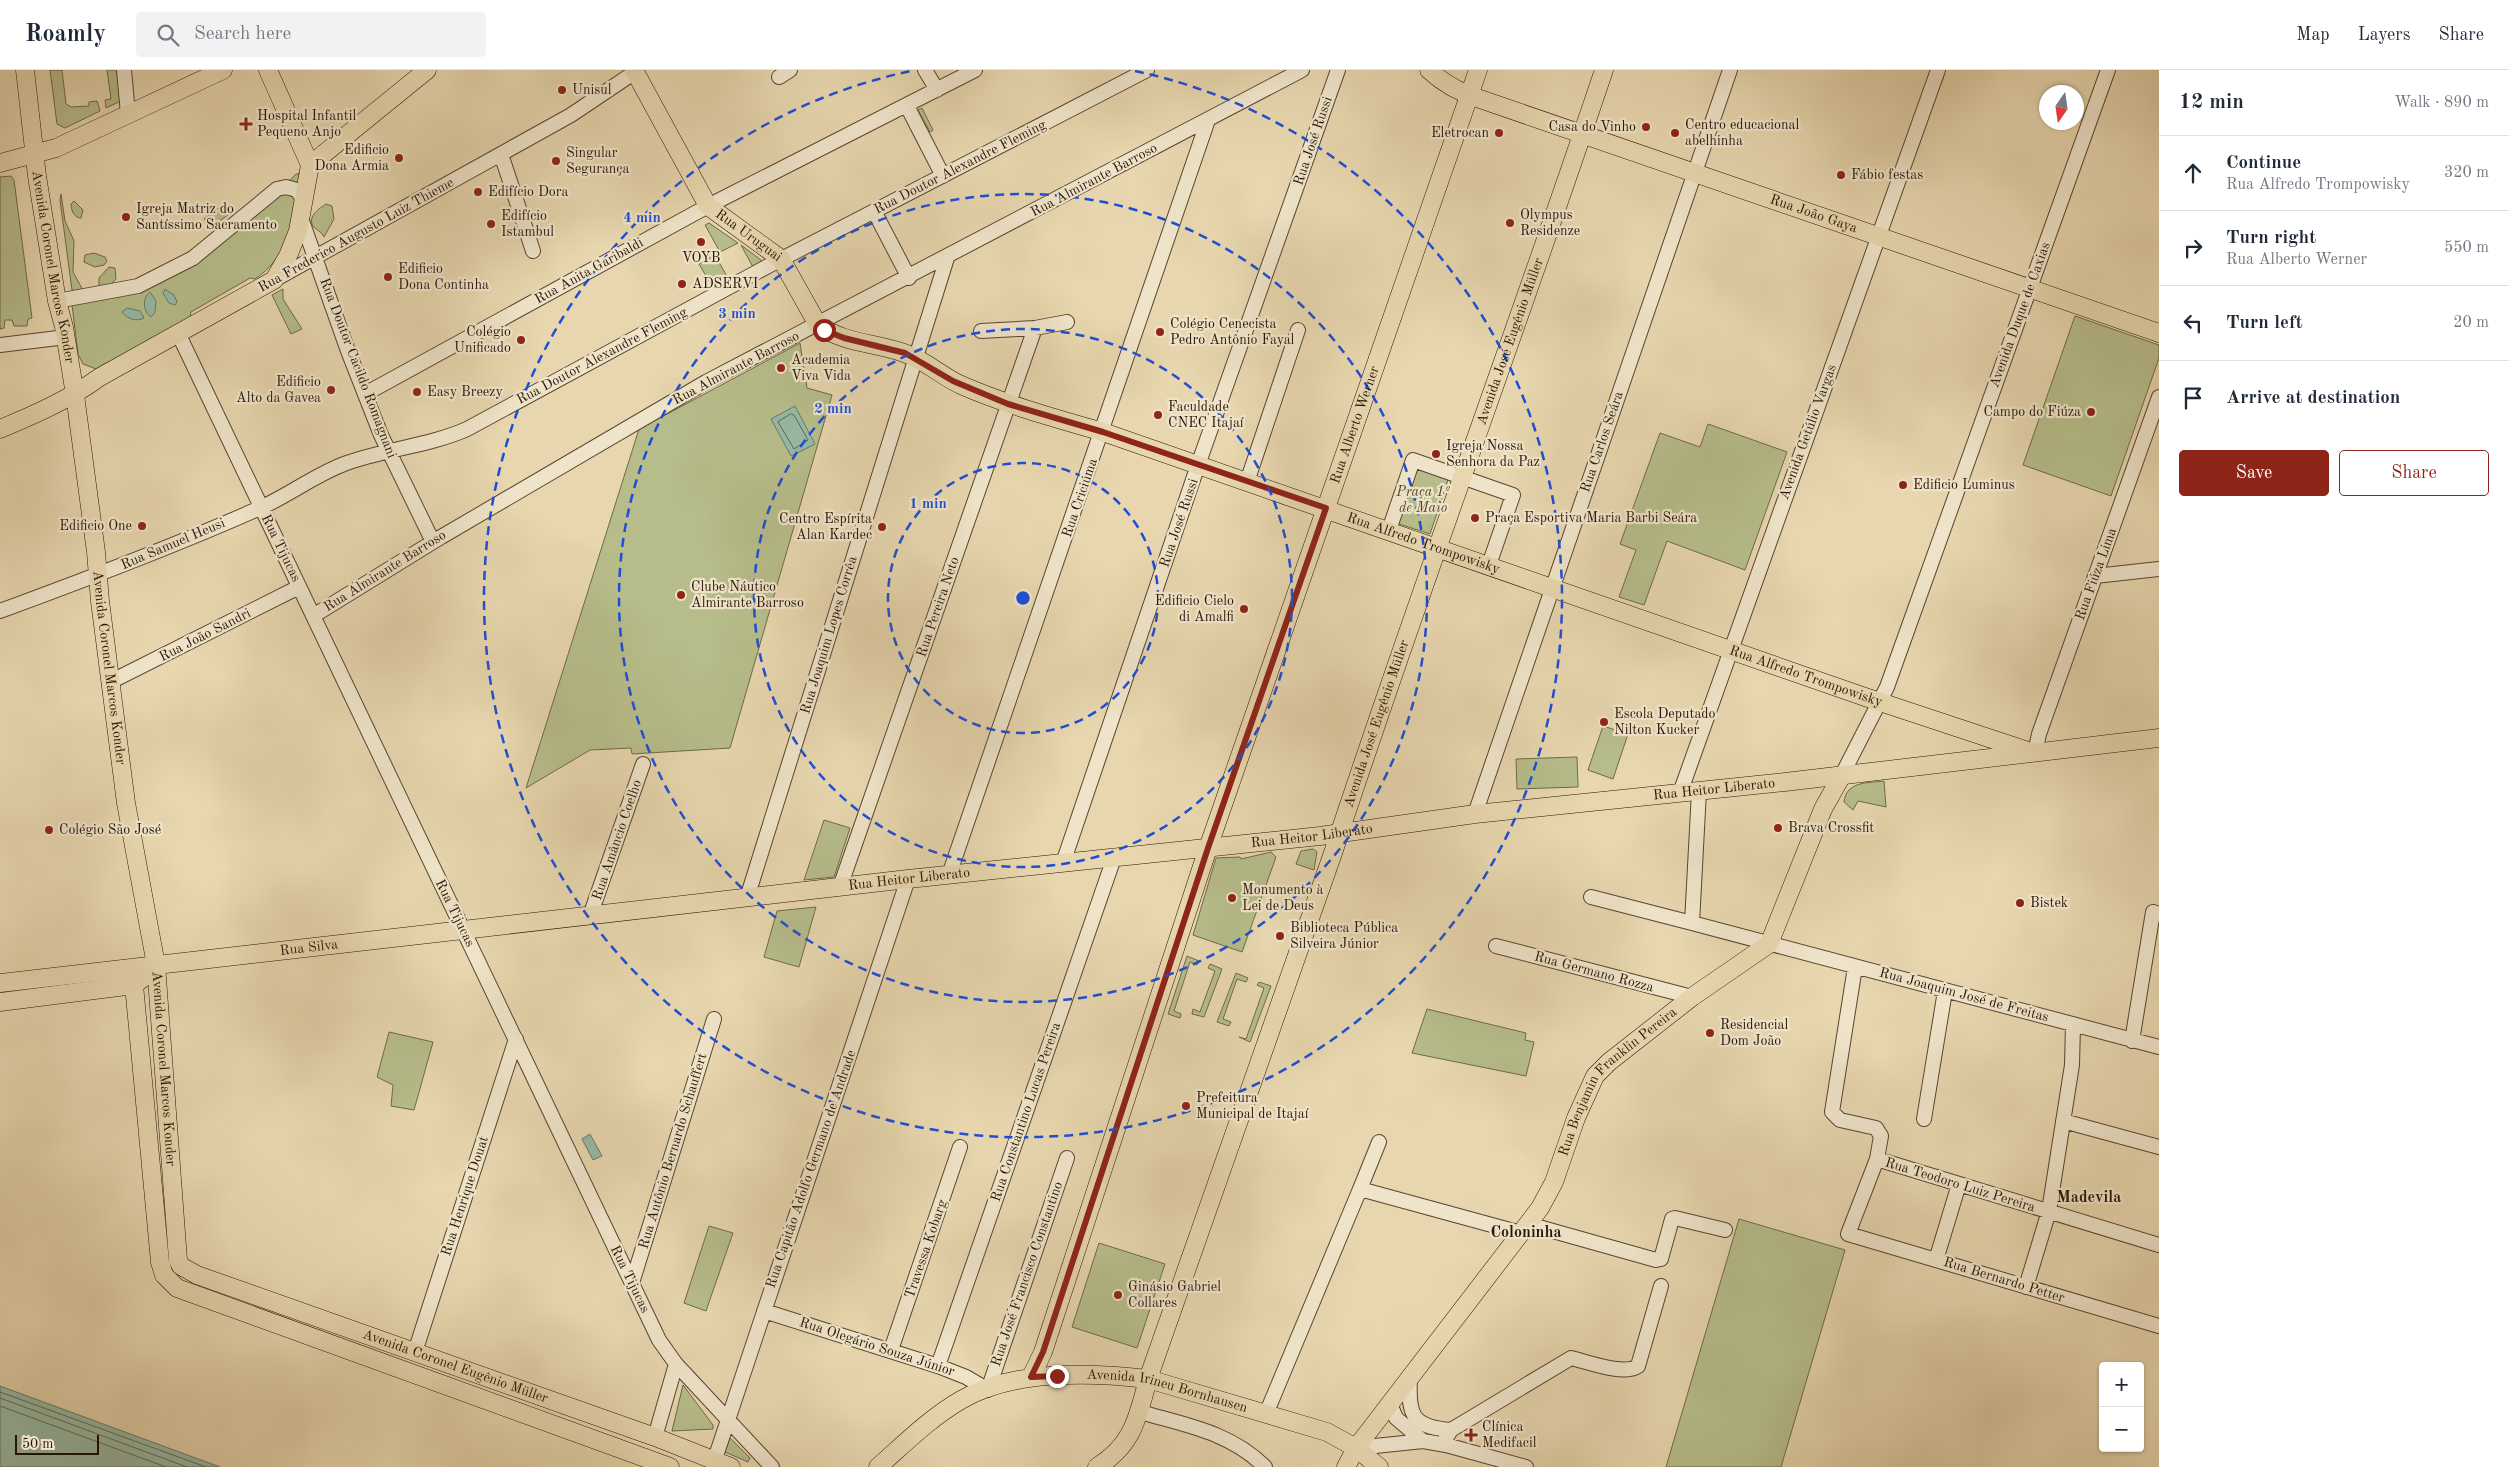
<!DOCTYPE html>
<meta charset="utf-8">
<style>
body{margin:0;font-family:"Old Standard TT",serif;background:#f2f2f3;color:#1f2937}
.controls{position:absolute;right:15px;bottom:15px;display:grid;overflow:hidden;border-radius:5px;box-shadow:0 1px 4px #0004}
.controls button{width:45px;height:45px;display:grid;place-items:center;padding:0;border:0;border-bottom:1px solid #e0e1e3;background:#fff;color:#1f2937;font:25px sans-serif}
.compass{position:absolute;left:2039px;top:15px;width:45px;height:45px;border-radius:50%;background:#fff;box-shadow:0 1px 4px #0004;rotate:193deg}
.scale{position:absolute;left:15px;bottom:12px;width:84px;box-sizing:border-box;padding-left:5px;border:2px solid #281506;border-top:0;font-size:14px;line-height:18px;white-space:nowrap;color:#281506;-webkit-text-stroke:4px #efe4ca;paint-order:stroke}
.stop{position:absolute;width:15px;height:15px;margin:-11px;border:4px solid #8f2418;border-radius:50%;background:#fff}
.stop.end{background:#8f2418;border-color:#fff;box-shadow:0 1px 5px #0008}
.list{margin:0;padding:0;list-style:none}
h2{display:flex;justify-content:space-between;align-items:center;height:65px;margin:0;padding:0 20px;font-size:21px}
h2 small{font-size:16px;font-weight:400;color:#747a83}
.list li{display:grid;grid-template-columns:32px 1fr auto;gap:15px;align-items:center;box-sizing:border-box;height:75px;padding:0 20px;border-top:1px solid #e0e1e3}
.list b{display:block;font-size:19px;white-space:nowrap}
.list p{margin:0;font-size:16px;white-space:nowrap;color:#747a83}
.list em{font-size:16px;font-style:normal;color:#747a83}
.actions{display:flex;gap:10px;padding:15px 20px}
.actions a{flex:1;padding:11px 0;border:1px solid #8f2418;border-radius:5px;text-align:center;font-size:18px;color:#8f2418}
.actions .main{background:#8f2418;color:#fff}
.icon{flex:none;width:28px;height:28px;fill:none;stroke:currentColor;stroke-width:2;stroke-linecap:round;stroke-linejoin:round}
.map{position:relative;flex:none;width:2159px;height:1397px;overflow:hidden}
header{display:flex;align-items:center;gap:30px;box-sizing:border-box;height:70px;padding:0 25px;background:#fff;border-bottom:1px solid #e0e1e3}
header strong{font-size:24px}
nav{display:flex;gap:28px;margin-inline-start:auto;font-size:18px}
.search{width:350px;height:45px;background:#f2f2f3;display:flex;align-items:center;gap:12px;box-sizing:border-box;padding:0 18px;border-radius:5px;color:#747a83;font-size:19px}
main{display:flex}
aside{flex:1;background:#fff}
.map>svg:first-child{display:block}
</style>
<header>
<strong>Roamly</strong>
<div class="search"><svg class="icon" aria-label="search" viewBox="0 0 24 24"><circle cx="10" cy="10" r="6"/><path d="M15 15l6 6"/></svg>Search here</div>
<nav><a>Map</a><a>Layers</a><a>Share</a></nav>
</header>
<main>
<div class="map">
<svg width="2159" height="1397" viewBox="0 0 2159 1397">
<rect width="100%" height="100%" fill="#e7d6ae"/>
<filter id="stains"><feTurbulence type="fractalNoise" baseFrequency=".004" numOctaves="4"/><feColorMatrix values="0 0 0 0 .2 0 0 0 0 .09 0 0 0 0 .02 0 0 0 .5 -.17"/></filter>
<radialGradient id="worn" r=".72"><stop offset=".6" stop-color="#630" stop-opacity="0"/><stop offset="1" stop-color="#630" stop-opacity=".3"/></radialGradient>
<path fill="#b6bd8a" stroke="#6f6948" d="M50,0H62L66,34L71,37L89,36V32L97,31L100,41L65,58L57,54Z
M107,0H117L121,31L106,38L105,30L111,29Z
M922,38L933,60L930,62L918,40Z
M299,103C302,140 287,189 255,209L250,208L191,242L190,247L96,299L83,294L78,284L72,235L133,222L277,124L295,105Z
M11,106L14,110L32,248L28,249L27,256H14L12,250H5L4,258L0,259V107Z
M61,124L65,151L74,171L73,202L85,224L72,220L60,130Z
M74,131L83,140L81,148C74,148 71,140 71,134Z
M326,134L332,136L334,149L324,167C321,161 316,160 313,156C307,146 320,138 326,134Z
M220,137L229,144L211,158L204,149Z
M709,153L738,173L720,182L705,155Z
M741,175L761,190L762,192L753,197Z
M94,183L105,187L107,191L104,195L95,197L84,192L85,185Z
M715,185L729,210L713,218L699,194Z
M109,197L115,198L116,209L108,217L99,216V208Z
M283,219V229L302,259L291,264L272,225Z
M2075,246L2159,275V288L2111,426L2023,395Z
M800,273L807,318L832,325L730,678L632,684L631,678L590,680L526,718L639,359Z
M1708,354L1787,382L1745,500L1667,471L1644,535L1619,527L1636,480L1620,474L1660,363L1700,377Z
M1415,395L1449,407L1430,464L1396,453Z
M1603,656L1628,664L1613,709L1588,700Z
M1577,687L1578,717L1517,719L1516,689Z
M1884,711L1886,737L1858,731L1853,740L1844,732C1846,711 1868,713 1884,711Z
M824,750L850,758L834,807L804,810Z
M1313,779L1317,782L1314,800L1296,794L1301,781Z
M1271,782L1276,787L1242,882L1193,865L1216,788L1240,787L1241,789Z
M816,837L799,897L764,887L777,841Z
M1187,886L1199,891L1197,895L1190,892L1174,941L1181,944L1180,948L1168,944Z
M1210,894L1222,899L1204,947L1192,944L1193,939L1200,942L1215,901L1208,898Z
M1236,903L1248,908L1246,912L1237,909L1223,949L1231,952L1229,956L1217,952Z
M1259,912L1271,916L1250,972L1239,967L1246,969L1264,918L1257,915Z
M1427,939L1526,963L1525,970L1534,972L1526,1006L1412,983Z
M389,962L433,972L414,1040L391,1036L393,1015L377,1007Z
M1739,1149L1845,1180L1781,1397H1666Z
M709,1156L733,1163L706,1241L684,1233Z
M1099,1173L1165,1194L1137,1278L1072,1257Z
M683,1315L713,1355V1359L672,1361Z
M730,1368L750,1388L748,1392L725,1382Z"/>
<path fill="#97baa6" stroke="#6b7866" d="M165,219L174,225L177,232L175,235L169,233L163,223Z
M150,222L156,231L155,242L151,247C143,242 142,228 150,222Z
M127,238L140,241L144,248C137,252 127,249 122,242Z
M795,336L815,374L791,386L771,349Z
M590,1064L602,1086L593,1090L582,1069Z
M0,1316L220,1397H0Z"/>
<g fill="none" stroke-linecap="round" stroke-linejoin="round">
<path stroke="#606856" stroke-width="1" d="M791,344L794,345L808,370L794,379L778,352Z
M0,1322L206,1397
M0,1328L187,1397
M0,1336L166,1397"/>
<g stroke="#584530" stroke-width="16">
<path id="minor" d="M124,0L128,44
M925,0L937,20
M779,7L790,0
M907,36L943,106
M501,84L533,181
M874,141L909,208
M301,148L348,281L381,365L433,472
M274,210L571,45L635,2
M57,231L138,216L193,188L277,119L286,117L297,120L304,131
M981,261L1035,258L1067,252
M178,263L659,1270L676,1294L772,1397
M0,275L66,267
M365,324L708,136L975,0
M1247,412L1298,260
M1389,460L1413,390L1513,425L1489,495
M2095,506L2159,499
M0,541C87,509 175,476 260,438C289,425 315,405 344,394C384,379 429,376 467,359L770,195L1147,0
M313,546L441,467L706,312L1302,0
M110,612L299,517
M2035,683L2039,664L2159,327
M1842,705L1887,617L2108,0
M1699,721L1692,853L2159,977
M1680,723L1938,0
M1475,744L1730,0
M1063,793L1198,395L1338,0
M949,805L1208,50
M840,817L1035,258
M1591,827L1692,853
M747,828L947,188
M590,846L643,694
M1496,876L1692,927
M1855,897L1832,1042L1840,1050L1876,1058L1881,1066L1877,1089L1848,1164L2159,1256
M2132,971L2153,842L2159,844
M1924,1049L1945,921
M2063,1051L2159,1077
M1877,1089L2159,1175
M1360,1119L1379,1072
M1528,1154L1656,1190L1661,1189L1672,1149L1675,1148L1725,1160
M1936,1190L1959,1114
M632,1213L714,949
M2026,1217L2049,1141L2072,995L2073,954
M764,1241L938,1296L966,1307L988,1320L1067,1088
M891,1280L960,1077
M415,1282L516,969
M938,1296L1114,788
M1410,1309C1408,1345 1412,1357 1451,1360
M1390,1334L1396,1348L1423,1371
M1140,1342C1185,1355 1230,1362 1265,1397
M1266,1344L1360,1119L1521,1163
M655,1367L676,1294
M1446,1375V1368L1451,1360L1571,1288C1588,1292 1624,1306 1638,1296L1661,1216
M1356,1378L1423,1371L1446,1375L1526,1397
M715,1389L908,809"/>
</g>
<g stroke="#281506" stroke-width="19">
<g id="major">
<path id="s1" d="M25,0L37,106L57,231L64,257L75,325L96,482L100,531L126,733L156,895L178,1190L181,1196L197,1205L655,1367L731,1397"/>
<path id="s2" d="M634,0L708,136L781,189L818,255C843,273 876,273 904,283C925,290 941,306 961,315C1007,335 1054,348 1103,362L1868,628L2031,682"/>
<path id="s3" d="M1429,0C1444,14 1461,23 1480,29L2159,263"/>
<path d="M0,93L56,78L223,0"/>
<path d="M310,95L427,0"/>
<path d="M0,359C36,344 68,330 100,307L274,210L288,186L298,161L310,95L268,0"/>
<path id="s4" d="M0,913L908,809L1320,766L1475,744L1785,712L2159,668"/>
<path d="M134,915L160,1192L164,1205L177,1218L670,1397"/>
<path d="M0,932L134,915L143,908"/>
<path id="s5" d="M1031,1307L1043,1282L1208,778L1478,0"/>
<path id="s6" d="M878,1397C904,1374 930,1348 961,1330C1012,1300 1091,1302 1148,1309L1327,1362L1356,1378L1379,1397"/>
<path id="s7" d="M1097,1397C1133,1375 1138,1347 1148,1309L1333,783C1419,521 1516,262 1604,0"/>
<path id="s8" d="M1346,1397L1356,1378L1540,1138L1554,1112L1576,1048L1595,1006L1609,992L1692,927L1769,874L1823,739L1842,705"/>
</g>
</g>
<use href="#minor" stroke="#efe4ca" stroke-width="14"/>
<use href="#major" stroke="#e7d6ae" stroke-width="18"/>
</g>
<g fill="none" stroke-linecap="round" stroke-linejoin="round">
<path stroke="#8f2418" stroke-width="6" d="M824,260L844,268L905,283L953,311L1008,334L1103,362L1326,438L1208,778L1043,1282L1031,1307L1057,1306"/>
</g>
<g fill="none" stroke="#1d4ed8" stroke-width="2.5" stroke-dasharray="9 6">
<circle cx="1023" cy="528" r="135"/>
<circle cx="1023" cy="528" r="269"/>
<circle cx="1023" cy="528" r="404"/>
<path d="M1135 1A539 539 0 1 1 911 1"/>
</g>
<g fill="#8f2418" stroke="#efe4ca" stroke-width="2">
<circle cx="562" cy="20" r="5"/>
<path d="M243.5 46.5h5v5h5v5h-5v5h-5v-5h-5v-5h5z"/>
<circle cx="1646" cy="57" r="5"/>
<circle cx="1499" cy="63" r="5"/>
<circle cx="1675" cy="63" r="5"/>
<circle cx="399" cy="88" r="5"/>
<circle cx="556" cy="91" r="5"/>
<circle cx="1841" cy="105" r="5"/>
<circle cx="478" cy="122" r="5"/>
<circle cx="126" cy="147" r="5"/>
<circle cx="1510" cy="153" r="5"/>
<circle cx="491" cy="154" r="5"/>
<circle cx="701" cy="172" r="5"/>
<circle cx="388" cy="207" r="5"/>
<circle cx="682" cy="214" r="5"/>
<circle cx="1160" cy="262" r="5"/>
<circle cx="521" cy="270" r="5"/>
<circle cx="781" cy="298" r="5"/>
<circle cx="331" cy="320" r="5"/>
<circle cx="417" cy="322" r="5"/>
<circle cx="2091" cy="342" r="5"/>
<circle cx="1158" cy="345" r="5"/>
<circle cx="1436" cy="384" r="5"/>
<circle cx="1903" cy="415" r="5"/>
<circle cx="1475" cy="448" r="5"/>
<circle cx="142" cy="456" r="5"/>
<circle cx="882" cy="457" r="5"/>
<circle cx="681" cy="525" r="5"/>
<circle cx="1244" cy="539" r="5"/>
<circle cx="1604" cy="652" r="5"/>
<circle cx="1778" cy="758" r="5"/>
<circle cx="49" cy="760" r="5"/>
<circle cx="1232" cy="828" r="5"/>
<circle cx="2020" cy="833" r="5"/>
<circle cx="1280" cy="866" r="5"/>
<circle cx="1710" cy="963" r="5"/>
<circle cx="1186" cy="1036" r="5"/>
<circle cx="1118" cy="1225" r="5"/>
<path d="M1468.5 1357.5h5v5h5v5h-5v5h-5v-5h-5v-5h5z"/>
</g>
<g text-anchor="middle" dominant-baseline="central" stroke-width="4.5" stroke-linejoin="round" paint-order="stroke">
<g font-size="14" fill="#281506" stroke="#efe4ca" text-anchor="start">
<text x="572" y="20">Unisul</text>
<text x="257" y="46">Hospital Infantil<tspan x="257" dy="16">Pequeno Anjo</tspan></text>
<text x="1685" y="55">Centro educacional<tspan x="1685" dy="16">abelhinha</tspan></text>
<text x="1636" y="57" text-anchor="end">Casa do Vinho</text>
<text x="1489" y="63" text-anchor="end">Eletrocan</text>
<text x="389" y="80" text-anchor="end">Edificio<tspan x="389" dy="16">Dona Armia</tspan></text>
<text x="566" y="83">Singular<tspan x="566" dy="16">Segurança</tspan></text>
<text x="1851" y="105">Fábio festas</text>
<text x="488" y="122">Edifício Dora</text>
<text x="136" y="139">Igreja Matriz do<tspan x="136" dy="16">Santíssimo Sacramento</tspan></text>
<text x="1520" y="145">Olympus<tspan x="1520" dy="16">Residenze</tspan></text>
<text x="501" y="146">Edifício<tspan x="501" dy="16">Istambul</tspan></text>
<text x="701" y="188" text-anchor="middle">VOYB</text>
<text x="398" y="199">Edificio<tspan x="398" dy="16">Dona Continha</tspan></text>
<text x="692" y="214">ADSERVI</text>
<text x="1170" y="254">Colégio Cenecista<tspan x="1170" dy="16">Pedro Antônio Fayal</tspan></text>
<text x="511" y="262" text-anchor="end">Colégio<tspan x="511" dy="16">Unificado</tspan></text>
<text x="791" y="290">Academia<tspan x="791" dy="16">Viva Vida</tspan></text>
<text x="321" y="312" text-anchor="end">Edificio<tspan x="321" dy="16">Alto da Gavea</tspan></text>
<text x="427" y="322">Easy Breezy</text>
<text x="1168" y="337">Faculdade<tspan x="1168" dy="16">CNEC Itajaí</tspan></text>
<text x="2081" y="342" text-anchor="end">Campo do Fiúza</text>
<text x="1446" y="376">Igreja Nossa<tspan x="1446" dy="16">Senhora da Paz</tspan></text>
<text x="1913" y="415">Edificio Luminus</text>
<text x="1485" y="448">Praça Esportiva Maria Barbi Seára</text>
<text x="872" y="449" text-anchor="end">Centro Espírita<tspan x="872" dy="16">Alan Kardec</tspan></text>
<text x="132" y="456" text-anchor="end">Edificio One</text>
<text x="691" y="517">Clube Náutico<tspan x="691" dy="16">Almirante Barroso</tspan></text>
<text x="1234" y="531" text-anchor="end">Edificio Cielo<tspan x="1234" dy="16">di Amalfi</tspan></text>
<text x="1614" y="644">Escola Deputado<tspan x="1614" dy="16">Nilton Kucker</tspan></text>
<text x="1788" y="758">Brava Crossfit</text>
<text x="59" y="760">Colégio São José</text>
<text x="1242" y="820">Monumento à<tspan x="1242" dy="16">Lei de Deus</tspan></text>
<text x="2030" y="833">Bistek</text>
<text x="1290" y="858">Biblioteca Pública<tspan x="1290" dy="16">Silveira Júnior</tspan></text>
<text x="1720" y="955">Residencial<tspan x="1720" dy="16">Dom João</tspan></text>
<text x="1196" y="1028">Prefeitura<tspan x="1196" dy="16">Municipal de Itajaí</tspan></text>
<text x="1128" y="1217">Ginásio Gabriel<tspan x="1128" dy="16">Collares</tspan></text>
<text x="1482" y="1357">Clínica<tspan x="1482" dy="16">Medifacil</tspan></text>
</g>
<g font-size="14" fill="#281506" stroke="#efe4ca">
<text transform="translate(1313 71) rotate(-71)">Rua José Russi</text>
<text transform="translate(960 97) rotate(-27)">Rua Doutor Alexandre Fleming</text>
<text transform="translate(1094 110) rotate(-28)">Rua Almirante Barroso</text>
<text stroke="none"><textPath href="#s3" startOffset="412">Rua João Gaya</textPath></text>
<text transform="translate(356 165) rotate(-29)">Rua Frederico Augusto Luiz Thieme</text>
<text stroke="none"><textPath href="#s2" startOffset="205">Rua Uruguai</textPath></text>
<text stroke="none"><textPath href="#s1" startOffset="199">Avenida Coronel Marcos Konder</textPath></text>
<text transform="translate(589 201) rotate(-29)">Rua Anita Garibaldi</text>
<text transform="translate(2020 245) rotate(-70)">Avenida Duque de Caxias</text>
<text stroke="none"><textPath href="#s7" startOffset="1204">Avenida José Eugênio Müller</textPath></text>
<text transform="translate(602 286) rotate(-28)">Rua Doutor Alexandre Fleming</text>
<text transform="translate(358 298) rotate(69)">Rua Doutor Cacildo Romagnani</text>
<text transform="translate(736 298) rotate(-28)">Rua Almirante Barroso</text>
<text stroke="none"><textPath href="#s5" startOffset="1006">Rua Alberto Werner</textPath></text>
<text transform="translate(1808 362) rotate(-70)">Avenida Getúlio Vargas</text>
<text transform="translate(1602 372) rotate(-71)">Rua Carlos Seára</text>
<text transform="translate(1080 428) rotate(-71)">Rua Criciúma</text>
<text transform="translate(1179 453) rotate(-71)">Rua José Russi</text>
<text stroke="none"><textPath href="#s2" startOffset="966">Rua Alfredo Trompowisky</textPath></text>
<text transform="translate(173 474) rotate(-23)">Rua Samuel Heusi</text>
<text transform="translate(281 478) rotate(64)">Rua Tijucas</text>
<text transform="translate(385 501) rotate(-32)">Rua Almirante Barroso</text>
<text transform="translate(2096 504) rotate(-70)">Rua Fiúza Lima</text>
<text transform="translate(938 537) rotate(-71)">Rua Pereira Neto</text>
<text transform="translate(205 565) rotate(-27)">Rua João Sandri</text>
<text transform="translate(829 565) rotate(-73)">Rua Joaquim Lopes Corrêa</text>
<text stroke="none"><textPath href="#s1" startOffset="604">Avenida Coronel Marcos Konder</textPath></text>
<text stroke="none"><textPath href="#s2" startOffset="1371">Rua Alfredo Trompowisky</textPath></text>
<text stroke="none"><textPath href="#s7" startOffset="799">Avenida José Eugênio Müller</textPath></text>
<text stroke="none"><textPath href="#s4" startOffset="1725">Rua Heitor Liberato</textPath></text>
<text stroke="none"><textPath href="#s4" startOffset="1320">Rua Heitor Liberato</textPath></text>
<text transform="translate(617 770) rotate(-71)">Rua Amâncio Coelho</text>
<text stroke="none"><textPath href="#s4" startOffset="915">Rua Heitor Liberato</textPath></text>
<text transform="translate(455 843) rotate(64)">Rua Tijucas</text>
<text stroke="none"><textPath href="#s4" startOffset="311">Rua Silva</textPath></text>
<text transform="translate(1594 902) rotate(15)">Rua Germano Rozza</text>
<text transform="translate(1964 925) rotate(15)">Rua Joaquim José de Freitas</text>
<text stroke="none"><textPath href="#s1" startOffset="1009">Avenida Coronel Marcos Konder</textPath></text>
<text stroke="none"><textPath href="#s8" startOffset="476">Rua Benjamin Franklin Pereira</textPath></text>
<text transform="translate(1026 1042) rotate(-71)">Rua Constantino Lucas Pereira</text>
<text transform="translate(673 1081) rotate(-73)">Rua Antônio Bernardo Schauffert</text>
<text transform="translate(811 1099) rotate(-71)">Rua Capitão Adolfo Germano de Andrade</text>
<text transform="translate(1960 1115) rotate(17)">Rua Teodoro Luiz Pereira</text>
<text transform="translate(465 1126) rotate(-72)">Rua Henrique Douat</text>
<text transform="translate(926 1179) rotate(-71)">Travessa Kobarg</text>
<text transform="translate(1027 1204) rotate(-71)">Rua José Francisco Constantino</text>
<text transform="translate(630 1209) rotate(64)">Rua Tijucas</text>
<text transform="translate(2004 1210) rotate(17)">Rua Bernardo Petter</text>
<text transform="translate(877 1277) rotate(18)">Rua Olegário Souza Júnior</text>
<text stroke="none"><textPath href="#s1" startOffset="1500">Avenida Coronel Eugênio Müller</textPath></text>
<text stroke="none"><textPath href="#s6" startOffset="319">Avenida Irineu Bornhausen</textPath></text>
</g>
<g font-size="14" font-style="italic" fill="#53472e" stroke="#efe4ca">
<text x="1423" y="422">Praça 1º<tspan x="1423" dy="16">de Maio</tspan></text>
</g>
<g font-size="16" font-weight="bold" fill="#281506" stroke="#efe4ca">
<text x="2089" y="1128">Madevila</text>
<text x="1526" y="1163">Coloninha</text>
</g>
</g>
<circle cx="1023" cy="528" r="8" fill="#1d4ed8" stroke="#efe4ca" stroke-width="2.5"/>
<g font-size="15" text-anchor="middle" font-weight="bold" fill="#1d4ed8" stroke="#efe4ca" stroke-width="4.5" stroke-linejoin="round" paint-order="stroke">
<text x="642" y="152">4 min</text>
<text x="737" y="248">3 min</text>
<text x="833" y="343">2 min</text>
<text x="928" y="438">1 min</text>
</g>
<rect width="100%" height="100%" filter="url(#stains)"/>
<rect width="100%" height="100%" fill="url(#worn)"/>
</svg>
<div class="controls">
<button>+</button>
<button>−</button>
</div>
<svg class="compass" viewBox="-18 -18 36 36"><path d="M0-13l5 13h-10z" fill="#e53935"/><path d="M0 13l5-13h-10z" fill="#747a83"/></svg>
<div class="scale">50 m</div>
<div class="stop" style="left:824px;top:260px"></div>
<div class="stop end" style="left:1057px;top:1306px"></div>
</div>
<aside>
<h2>12 min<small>Walk · 890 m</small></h2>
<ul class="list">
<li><svg class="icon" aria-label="ahead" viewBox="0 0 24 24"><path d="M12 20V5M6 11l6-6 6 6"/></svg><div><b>Continue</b><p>Rua Alfredo Trompowisky</p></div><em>320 m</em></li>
<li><svg class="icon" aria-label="right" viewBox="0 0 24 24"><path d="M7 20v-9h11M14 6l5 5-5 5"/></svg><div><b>Turn right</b><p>Rua Alberto Werner</p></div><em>550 m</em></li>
<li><svg class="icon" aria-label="left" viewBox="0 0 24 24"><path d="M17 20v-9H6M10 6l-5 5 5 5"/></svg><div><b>Turn left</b></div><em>20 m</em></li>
<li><svg class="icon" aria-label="arrive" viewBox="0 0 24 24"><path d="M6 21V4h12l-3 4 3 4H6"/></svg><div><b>Arrive at destination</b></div></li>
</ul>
<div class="actions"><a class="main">Save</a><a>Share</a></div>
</aside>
</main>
